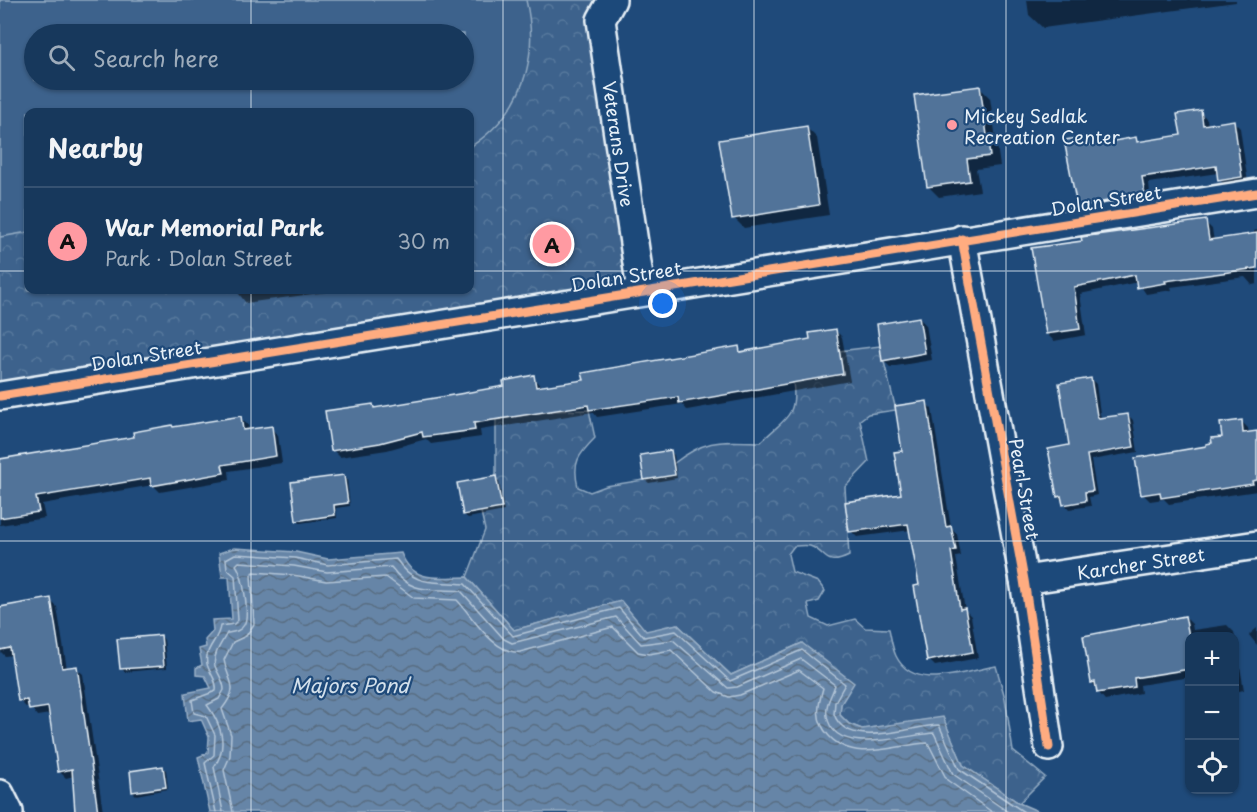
<!DOCTYPE html>
<meta charset="utf-8">
<style>
body{margin:0;font-family:"Playpen Sans",sans-serif;background:#203f62;color:#f1f3f6}
.controls{position:absolute;right:18px;bottom:18px;display:grid;overflow:hidden;border-radius:12px;box-shadow:0 2px 4px #0004}
.controls button{width:54px;height:54px;display:grid;place-items:center;padding:0;border:0;border-bottom:2px solid #365272;background:#17385c;color:#f1f3f6;font:30px sans-serif}
.you{position:absolute;left:663px;top:304px;width:21px;height:21px;margin:-15px;border:4px solid #fff;border-radius:50%;background:#1a73e8;box-shadow:0 0 0 9px #1a73e833}
.badge{display:grid;place-items:center;width:39px;height:39px;border-radius:50%;background:#ff9aa2;color:#111;font-size:20px;font-weight:700}
.pin{position:absolute;translate:-50% -50%;border:3px solid #fff;box-shadow:0 2px 6px #0006}
.list{margin:0;padding:0;list-style:none}
h2{display:flex;justify-content:space-between;align-items:center;height:78px;margin:0;padding:0 24px;font-size:26px}
h2 small{font-size:20px;font-weight:400;color:#9eacbb}
.list li{display:grid;grid-template-columns:39px 1fr auto;gap:18px;align-items:center;box-sizing:border-box;height:108px;padding:0 24px;border-top:2px solid #365272}
.list b{display:block;font-size:22px;white-space:nowrap}
.list p{margin:0;font-size:20px;white-space:nowrap;color:#9eacbb}
.list em{font-size:20px;font-style:normal;color:#9eacbb}
.icon{flex:none;width:33px;height:33px;fill:none;stroke:currentColor;stroke-width:2;stroke-linecap:round;stroke-linejoin:round}
.map{position:relative;flex:none;width:1257px;height:812px;overflow:hidden}
.search{position:absolute;background:#17385c;box-shadow:0 2px 4px #0004;left:24px;top:24px;width:450px;height:66px;display:flex;align-items:center;gap:15px;box-sizing:border-box;padding:0 21px;border-radius:33px;color:#9eacbb;font-size:22px}
.panel{position:absolute;background:#17385c;box-shadow:0 2px 4px #0004;left:24px;top:108px;width:450px;height:186px;border-radius:12px}
.map>svg:first-child{display:block}
</style>
<div class="map">
<svg width="1257" height="812" viewBox="0 0 1257 812">
<defs>
<pattern id="forest-crowns" width="20" height="18" patternUnits="userSpaceOnUse" patternTransform="scale(1.5)"><rect width="20" height="18" fill="#3c628c"/><path d="M2 6a3 3 0 1 1 6 0M12 15a3 3 0 1 1 6 0" fill="none" stroke="#58799d"/></pattern>
<pattern id="water-waves" width="16" height="10" patternUnits="userSpaceOnUse" patternTransform="scale(1.5)"><rect width="16" height="10" fill="#6685a7"/><path d="M0 5q4-4 8 0t8 0" fill="none" stroke="#596d82"/></pattern>
</defs>
<rect width="100%" height="100%" fill="#1f4a7a"/>
<filter id="ink" filterUnits="userSpaceOnUse"><feTurbulence type="fractalNoise" baseFrequency=".0167" numOctaves="2"/><feDisplacementMap in="SourceGraphic" scale="12" xChannelSelector="R" yChannelSelector="G"/><feConvolveMatrix kernelMatrix="1 2 1 2 8 2 1 2 1" color-interpolation-filters="sRGB"/></filter>
<g filter="url(#ink)">
<path fill="url(#forest-crowns)" stroke="#92aac2" stroke-width="1.5" fill-rule="evenodd" d="M0,0H612L641,290L0,396ZM34,34H464V80H34ZM28,112H470V290H28Z
M880,346L896,410L868,414L860,420L869,462L845,487L849,556C824,568 827,552 810,546C806,545 799,546 794,546L788,554L792,572L818,582L825,591L819,601L808,604L811,618L828,626L855,619L865,628L889,629C891,637 892,648 896,656C914,693 965,671 996,666L1005,698L1013,751L1045,777L1019,803L963,765L943,718L862,729L849,724L840,715L841,704L802,643L731,675L677,624L646,632L621,601L514,630L467,577L485,530L481,512L501,508L496,476V420L550,411L589,410L595,438C578,455 572,463 578,487L590,492L606,486L675,475L673,464C707,438 720,441 761,442C783,419 798,418 793,382L843,374L839,351Z"/>
<path fill="#3c628c" stroke="#92aac2" stroke-width="1.5" fill-rule="evenodd" d="M0,0H526C540,59 522,113 470,147V112H28V232L0,237ZM34,34H464V80H34Z"/>
<path fill="url(#water-waves)" stroke="#9ab0c7" stroke-width="1.5" d="M234,548L296,552L328,559L401,553C413,584 439,577 467,577L514,630L621,601L646,631L677,624L731,675L802,643L854,683L841,704L840,715L849,724L862,729L943,717L963,765L1019,803L1040,812H210L198,757L208,753L209,737L201,719L188,721L185,693L211,688L205,676L196,675V668L202,665L199,649L206,647L205,640L213,631L212,620L232,619L229,577H222L219,553Z"/>
<path fill="#0007" d="M1027,0H1236V2L1043,28L1029,15Z
M979,87L990,98L1000,166L976,169L980,191L939,197L929,187Z
M1200,112L1207,119L1208,126L1233,121L1240,128L1248,183L1227,187L1220,180L1218,173L1149,183L1151,202L1085,213L1078,205L1090,137L1097,144L1135,139L1139,143L1182,136Z
M806,127L817,138L829,215L744,228L734,218Z
M1205,222L1212,229L1214,241L1254,235V231L1257,230V284L1252,285L1245,277L1171,287L1172,290L1146,294L1138,282L1080,294L1086,335L1054,341L1047,334L1033,250Z
M236,290H342L246,303Z
M919,318L926,325L932,360L890,367L883,360Z
M835,330L842,337L850,381L687,410L682,404L597,417L593,412L480,430L481,437L431,444L426,439L387,450L340,457L333,450L373,406L376,409L505,387L533,377L541,387L585,381L738,348L743,353L812,341Z
M1091,379L1096,384L1101,420L1128,415L1133,420L1138,452L1091,460L1097,495L1089,497L1091,506L1069,509L1058,496Z
M926,403L932,409L951,528L957,534L961,556L956,557L965,610L971,616L978,658L935,666L929,660L911,530L857,537L851,531L902,496L904,452Z
M240,418L248,425L249,431L271,428L278,435L282,463L229,471L230,480L160,492L153,485L42,504L45,518L0,525V461Z
M1241,421L1248,428L1249,434L1257,432V491L1169,504L1164,499L1150,501L1143,494L1224,438Z
M671,452L674,455L677,478L649,483L645,480Z
M344,476L347,479L350,506L336,508L337,518L300,523L297,520Z
M495,478L499,481L504,511L468,518L464,515Z
M50,600L57,607L67,669L76,668L83,674L103,812H76L74,776L66,778L59,771L50,714L37,716L30,706L26,707L19,700L13,655L5,656L0,651V608Z
M1185,617L1192,624L1193,630L1227,625L1234,632L1244,690L1234,692V636H1190V677L1140,685L1141,693L1105,700L1098,692L1092,682Z
M1257,628V645L1249,635Z
M161,636L164,640L167,668L125,672L122,669Z
M162,767L166,770L168,789L136,795L133,792Z"/>
<g fill="none" stroke-linecap="round" stroke-linejoin="round">
<path stroke="#b4c6d8" stroke-width="1.5" d="M216,812L205,763L214,755L215,735L206,716L194,713L192,700L216,691C218,677 204,670 207,656C208,646 219,638 220,626L234,624L238,620L235,576L227,569L226,559L235,554L295,558L328,565L396,559C417,589 432,580 465,584L513,636L619,608L644,637L676,631L730,681L802,650L845,684L835,702L834,714C847,751 910,726 939,725L959,769L1024,812
M223,812L214,767C229,746 221,724 207,705L219,699L224,690C224,680 218,675 215,666C212,655 222,643 227,633C233,632 240,632 244,625C250,615 243,574 236,565L239,562L294,566L327,572L391,567C412,596 431,588 461,591L504,639L512,643L616,617L641,644L673,640L728,688L737,687L801,659L835,685C832,696 825,703 827,716C834,759 908,734 934,733L953,774L1008,812
M233,812L224,770L230,756L231,735L222,709C241,685 228,684 224,660L233,642L246,636L254,624L251,575L254,572L293,575L326,581L386,577L414,598L457,600C473,617 494,655 520,652L613,627L638,652L649,654L671,650L716,692L729,697L740,695L799,670L823,688C818,706 814,720 829,736C855,764 896,744 928,743L947,780L992,812"/>
</g>
<path fill="#517399" stroke="#e8f1f8" stroke-width="1.5" d="M980,86L990,156L967,159L970,181L927,187L914,95Z
M1201,110L1203,125L1234,120L1242,177L1218,181L1216,166L1142,177L1145,195L1077,206L1064,140L1090,136L1091,145L1136,137L1137,142L1181,135L1177,114Z
M807,126L819,205L732,219L719,140Z
M1206,220L1209,240L1257,233V268L1165,281L1166,283L1137,288L1135,275L1074,287L1080,329L1046,334L1031,248L1082,241L1081,237Z
M919,317L925,353L882,361L877,324Z
M836,329L843,374L679,403L678,397L589,410L588,405L474,423L475,430L423,437L422,432L380,443L331,451L325,411L373,404L374,408L459,394L504,386L503,381L534,375L536,387L584,380L582,373L739,346L740,352L810,339L809,333Z
M1091,378L1097,416L1099,418L1128,414L1134,447L1087,455L1093,491L1085,492L1086,501L1063,505L1061,496L1057,497L1048,449L1069,445L1059,383Z
M927,401L946,527L951,526L956,550L951,551L960,609L965,608L973,652L927,661L914,586L919,585L908,524L849,532L845,502L901,494L894,452L902,451L895,406Z
M241,416L243,430L272,426L276,456L222,465L224,473L151,486L150,478L36,497L39,512L0,518V459L134,437L133,432L172,425L173,427Z
M1242,420L1243,433L1257,431V480L1252,481L1253,484L1161,498L1160,492L1141,495L1135,458L1206,446V444L1212,443L1211,438L1222,437L1220,423Z
M671,450L675,475L644,480L640,455Z
M344,475L348,503L334,505L335,515L296,521L291,482Z
M496,476L502,508L463,515L457,483Z
M51,598L62,668L77,666L98,812H75L72,769L58,772L48,707L29,710L27,700L18,701L10,648L0,650V607Z
M1185,616L1190,641V669L1134,678L1135,687L1097,693L1095,682L1091,683L1083,636Z
M161,635L164,666L120,669L117,639Z
M163,766L166,787L132,792L130,771Z"/>
<g fill="none" stroke-linecap="round" stroke-linejoin="round">
<g stroke="#e8f1f8" stroke-width="32">
<g id="minor">
<path id="s1" d="M612,0L601,20L641,290"/>
<path d="M962,239L1024,580L1049,747"/>
<path d="M0,396L1257,193"/>
<path id="s2" d="M1024,580L1257,545"/>
<path d="M0,794L9,812"/>
</g>
</g>
<use href="#minor" stroke="#1f4a7a" stroke-width="27"/>
<g stroke="#1f4a7a" stroke-width="13">
<path id="cycleway" d="M962,239L1024,580L1049,747
M0,396L1257,193"/>
</g>
<use href="#cycleway" stroke="#ffac80" stroke-width="9"/>
</g>
</g>
<path fill="none" stroke="#e8f1f8" stroke-width="1.5" stroke-opacity="0.55" d="M251,0V34M503,0V812M754,0V812M1006,0V812M251,80V112M0,271H28M470,271H1257M251,290V812M0,541H1257"/>
<circle fill="#ff9aa2" stroke="#1f4a7a" stroke-width="2" cx="952" cy="125" r="6"/>
<g text-anchor="middle" dominant-baseline="central" stroke-width="4.5" stroke-linejoin="round" paint-order="stroke">
<g font-size="18" fill="#e8f1f8" stroke="#1f4a7a" text-anchor="start">
<text x="964" y="115">Mickey Sedlak<tspan x="964" dy="21">Recreation Center</tspan></text>
</g>
<g font-size="18" fill="#e8f1f8" stroke="#1f4a7a">
<text stroke="none"><textPath href="#s1" startOffset="148">Veterans Drive</textPath></text>
<text transform="translate(1106 200) rotate(-9)">Dolan Street</text>
<text transform="translate(626 276) rotate(-9)">Dolan Street</text>
<text transform="translate(146 355) rotate(-9)">Dolan Street</text>
<text transform="translate(1025 489) rotate(80)">Pearl Street</text>
<text stroke="none"><textPath href="#s2" startOffset="118">Karcher Street</textPath></text>
</g>
<g font-size="20" font-style="italic" fill="#d4e1ec" stroke="#1f4a7a">
<text x="350" y="685">Majors Pond</text>
</g>
</g>
</svg>
<div class="controls">
<button>+</button>
<button>−</button>
<button><svg class="icon" aria-label="locate" viewBox="0 0 24 24"><circle cx="12" cy="12" r="6"/><path d="M12 2v4M12 18v4M2 12h4M18 12h4"/></svg></button>
</div>
<div class="you"></div>
<div class="pin badge" style="left:552px;top:244px">A</div>
<div class="search"><svg class="icon" aria-label="search" viewBox="0 0 24 24"><circle cx="10" cy="10" r="6"/><path d="M15 15l6 6"/></svg>Search here</div>
<section class="panel">
<h2>Nearby<small></small></h2>
<ul class="list">
<li><span class="badge">A</span><div><b>War Memorial Park</b><p>Park · Dolan Street</p></div><em>30 m</em></li>
</ul>
</section>
</div>
